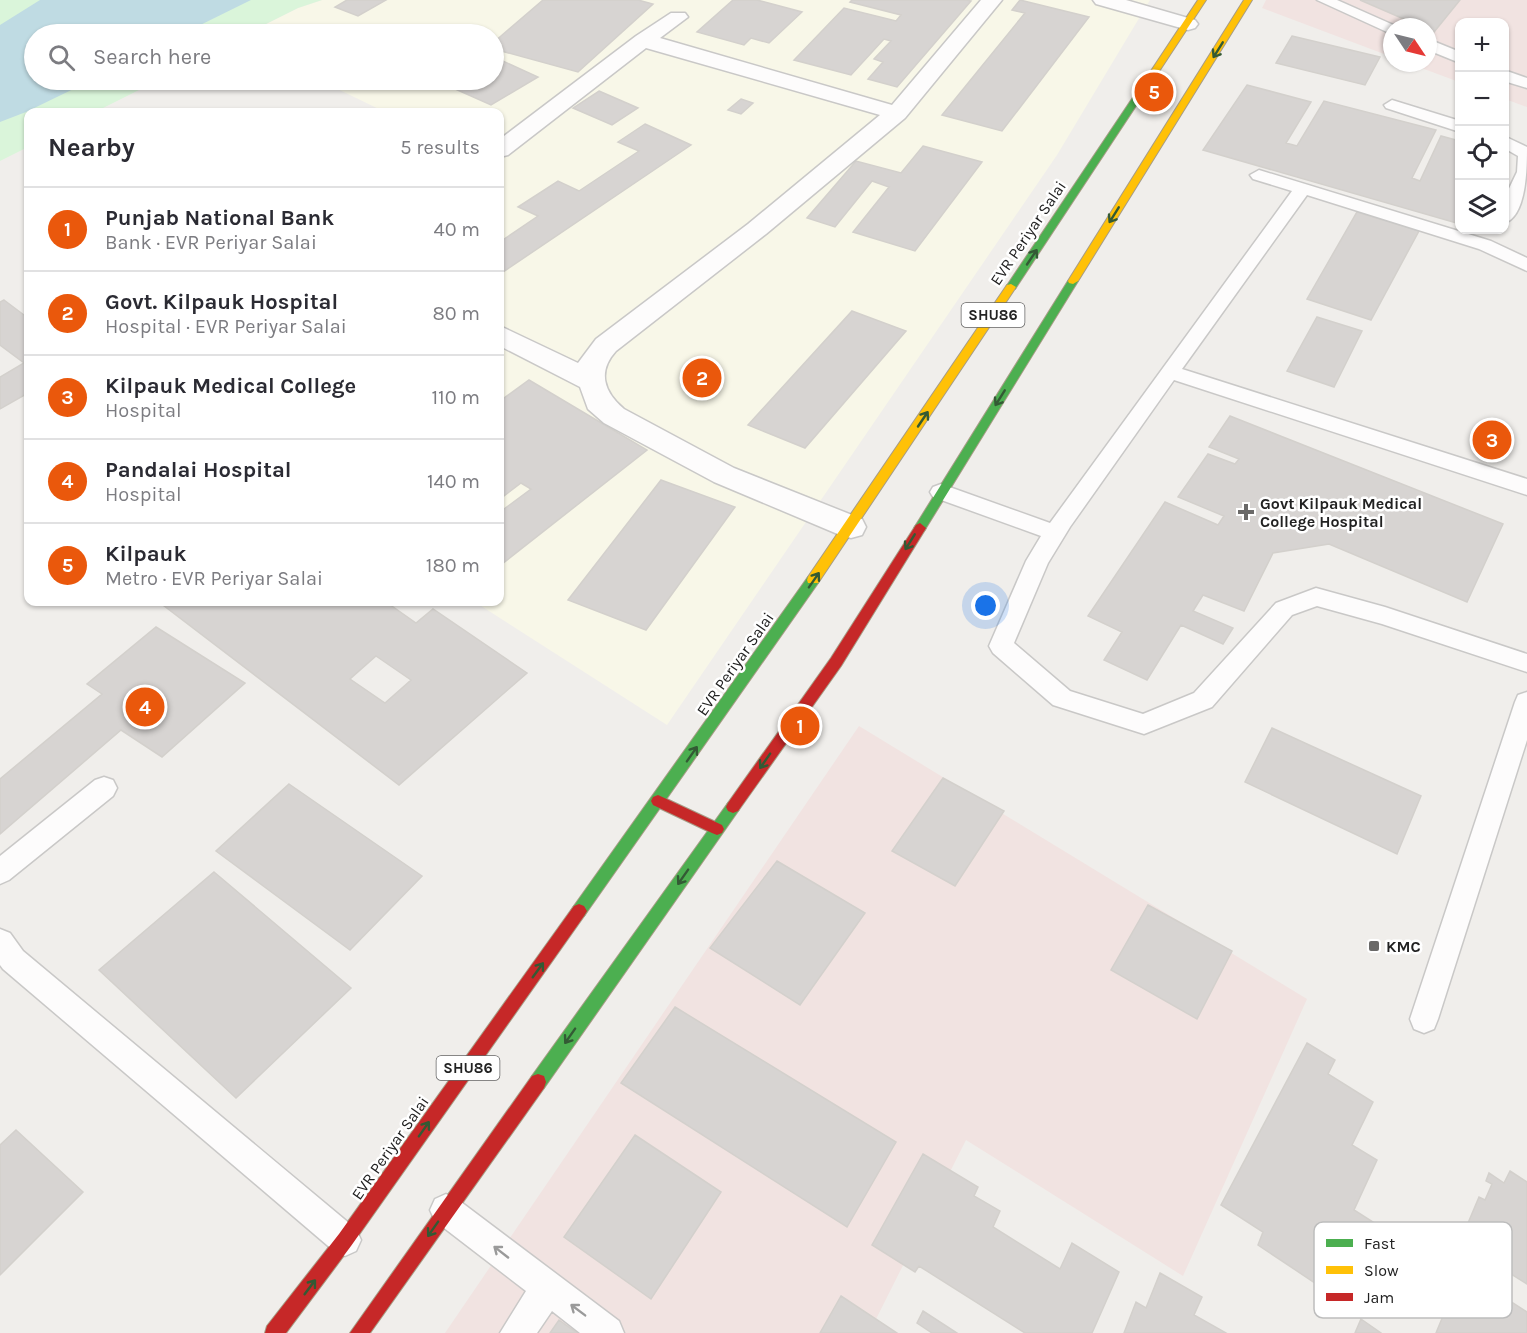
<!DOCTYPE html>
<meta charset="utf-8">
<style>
body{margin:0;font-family:Karla,sans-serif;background:#f7f7f7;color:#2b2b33}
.controls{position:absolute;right:18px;top:18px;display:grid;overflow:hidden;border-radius:12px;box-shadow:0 2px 4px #0004}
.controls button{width:54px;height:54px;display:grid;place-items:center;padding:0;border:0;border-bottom:2px solid #e1e1e2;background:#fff;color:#2b2b33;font:30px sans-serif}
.compass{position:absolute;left:1383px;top:18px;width:54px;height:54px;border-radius:50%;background:#fff;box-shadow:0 2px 4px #0004;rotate:125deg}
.you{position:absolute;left:986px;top:606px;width:21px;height:21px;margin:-15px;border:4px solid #fff;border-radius:50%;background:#1a73e8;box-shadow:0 0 0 9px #1a73e833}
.badge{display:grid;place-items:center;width:39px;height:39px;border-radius:50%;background:#ea580c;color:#fff;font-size:20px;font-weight:700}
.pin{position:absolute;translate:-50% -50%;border:3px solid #fff;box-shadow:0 2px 6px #0006}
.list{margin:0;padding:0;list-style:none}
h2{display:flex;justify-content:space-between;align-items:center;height:78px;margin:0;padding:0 24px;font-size:26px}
h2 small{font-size:20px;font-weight:400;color:#7c7c81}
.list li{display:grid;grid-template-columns:39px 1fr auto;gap:18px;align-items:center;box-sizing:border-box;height:84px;padding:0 24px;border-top:2px solid #e1e1e2}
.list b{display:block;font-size:22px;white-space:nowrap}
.list p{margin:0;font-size:20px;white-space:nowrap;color:#7c7c81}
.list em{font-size:20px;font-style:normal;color:#7c7c81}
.icon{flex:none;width:33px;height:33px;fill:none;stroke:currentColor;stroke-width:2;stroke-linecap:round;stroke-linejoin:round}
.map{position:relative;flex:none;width:1527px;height:1333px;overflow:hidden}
.search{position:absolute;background:#fff;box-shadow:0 2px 4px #0004;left:24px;top:24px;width:480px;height:66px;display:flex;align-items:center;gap:15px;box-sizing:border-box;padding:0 21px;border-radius:33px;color:#7c7c81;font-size:22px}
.panel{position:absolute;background:#fff;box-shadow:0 2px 4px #0004;left:24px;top:108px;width:480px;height:498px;border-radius:12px}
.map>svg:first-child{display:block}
</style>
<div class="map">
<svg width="1527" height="1333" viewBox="0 0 1527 1333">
<rect width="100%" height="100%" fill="#f0eeeb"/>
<path fill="#f1e3e1" d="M1266,0H1527V107L1505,99L1504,22H1460L1459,82L1408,63H1428V27H1392V57L1262,8Z
M859,726L1307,999L1183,1276L966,1140L869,1333H445Z"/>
<path fill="#f8f7e8" d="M322,0H1150L1057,155L667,725L475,602H500V112H385L319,80H494V34H246L298,8Z"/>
<path fill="#daf5da" d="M0,0H322L298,8L246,34H34V80H159L95,112H28V147L0,161Z"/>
<path fill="#bfdbe3" d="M40,0H251L182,34H34V80H92L26,112L0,122V25Z"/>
<path fill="#d7d4d2" stroke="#d3d0cc" stroke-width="1.5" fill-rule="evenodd" d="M347,0H386L358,16L335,7Z
M543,0H638L653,4L578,72L494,49V42Z
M733,0H757L802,12L769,43L751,38L744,45L697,32Z
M852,0H966L971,1L897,87L868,79L883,62L874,59L891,41L884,39L851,75L794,60L844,8L896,21L901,15L850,2Z
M1020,0L1089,17L1002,131L942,115L1025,13L1012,10Z
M1360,0H1460L1434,32Z
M335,27L355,34H321Z
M1292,36L1380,57L1365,85L1276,63Z
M494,57L538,77L491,105L435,80H494Z
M1247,85L1311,102L1286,143L1297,146L1324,101L1436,130L1412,178L1420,181L1441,136L1460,141V224L1203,150Z
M599,91L638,108L612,125L573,108Z
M741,99L753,103L741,114L728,110Z
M645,124L691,145L500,274V242L538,216L518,207L558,181L579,191L639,151L618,142Z
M923,146L982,162L915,251L853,232L889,187L872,181L835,227L807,218L856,161L901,173Z
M1357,212L1419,231L1371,320L1307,299Z
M4,300L28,318V393L0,409V377L24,363L0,345V302Z
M852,311L906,331L805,448L748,425Z
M1317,317L1362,331L1334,387L1287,371Z
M529,380L647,450L502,564L500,562V512L531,489L521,483L500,499V401Z
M1230,416L1503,524L1467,602L1329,544L1273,553L1244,611L1203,595L1193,611L1233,628L1223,644L1181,625L1147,680L1104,660L1122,632L1088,616L1165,502L1218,525L1224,516L1178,497L1208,454L1235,464L1239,459L1209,447Z
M661,480L735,507L646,630L568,600Z
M159,602H386L416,623L433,609L527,673L399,785ZM376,656L411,680L385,703L350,679Z
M156,627L245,683L162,757L121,730L0,834V779L102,694L87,684Z
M1272,728L1421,796L1397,854L1245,782Z
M943,778L1004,811L955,886L892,851Z
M289,784L422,876L350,950L216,851Z
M777,861L865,913L800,1005L710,948Z
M214,872L351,988L236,1098L99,970Z
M1148,905L1232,951L1197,1019L1111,970Z
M675,1007L896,1142L847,1227L621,1083Z
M1307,1043L1335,1060L1328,1074L1373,1102L1352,1145L1377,1160L1354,1210L1395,1236L1365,1304L1322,1275L1318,1285L1258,1245L1263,1232L1221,1205Z
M16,1130L83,1192L0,1275V1145Z
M635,1135L721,1192L651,1299L564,1237Z
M923,1154L978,1187L974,1196L1000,1211L993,1227L1060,1269L1072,1243L1119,1272L1092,1333H1025L919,1266L915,1272L872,1245Z
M1510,1171L1527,1182V1284L1460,1242L1479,1197L1485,1200L1492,1184L1486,1181L1489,1173L1504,1183Z
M1462,1270L1527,1312V1333H1436Z
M1160,1273L1202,1297L1194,1315L1226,1333H1124L1136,1302L1146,1308Z
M841,1296L897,1333H820Z
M923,1311L957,1333H932L917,1323Z
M1361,1319L1381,1333H1355Z
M559,1320L577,1333H550Z"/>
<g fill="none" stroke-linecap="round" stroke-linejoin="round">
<g stroke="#c9c8c7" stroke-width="3">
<path id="lane" d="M1317,0H1337L1398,27H1392V34L1387,32Z
M1428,39L1460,52V63L1428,50Z
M1504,70L1527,78V88L1504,81Z
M1392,100L1460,121V132L1386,108L1384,105Z
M1504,136L1527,147C1527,166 1527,217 1504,223V199L1517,172L1518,156L1504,148Z
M1259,170L1491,241L1527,258V271L1479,249L1307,195L1182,369L1527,479V495L1174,380L1070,527L1048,563L1014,643L1070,691L1143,714L1194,693L1276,603L1316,588L1385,607L1527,654V672L1382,624L1317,606L1292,615L1212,707L1144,734L1053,705L993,653L989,646L1026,561L1041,536L933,497L930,492L933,487L941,484L1050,523L1292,191L1253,179L1250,175Z
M1527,692V740L1438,1019L1434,1029L1424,1033L1414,1029L1410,1019L1515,702L1518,695Z
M104,777L113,780L117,788L113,796L9,880L0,884V856L95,780Z
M0,929L10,933L23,951L356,1229L361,1240L356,1251L345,1256L334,1251L3,969L0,965Z
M446,1194L457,1199L619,1321L624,1333H580L552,1311L537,1333H500L526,1291L435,1221L430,1210L435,1199Z"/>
</g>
<g stroke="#c9c8c7" stroke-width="3">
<path id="street" d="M981,0H1002L905,118L766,234L616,351C597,372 604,392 624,409L734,468L862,519L866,527L862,535L851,538L840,535L714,482L604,423L588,409L580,387L500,346V326L578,363L596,339L748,224L880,115L646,48L508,155L500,157V139L636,36L671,13H685L688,17L660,38L892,105Z
M1093,0H1126L1195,20L1198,24L1195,28L1188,30L1096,4Z"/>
</g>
<g stroke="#a79c86" stroke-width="2">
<path id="fast" d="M1148,75L1155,77L1015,289H1007L1006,287Z
M1073,278L1078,281L924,531H916L914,528L916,525L1068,281Z
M813,575L819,580L818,583L584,916L579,918L574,916L571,911L574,906L808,577Z
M733,801L738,803L740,807L738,811L544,1088L538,1090L532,1088L530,1082L532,1076L728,803Z"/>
</g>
<g stroke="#a79c86" stroke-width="2">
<path id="slow" d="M1198,0H1206L1154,79H1148L1147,77Z
M1244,0H1252L1078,281L1073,284L1069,283L1068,281Z
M1011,284L1016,287L818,583H808L807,580L808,577L1007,285Z"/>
</g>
<g stroke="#a79c86" stroke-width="2">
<path id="jam" d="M920,523L926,528L841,666L738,811L733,813L728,811L726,807L728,803L831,658L916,525Z
M658,795L722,825L724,829L722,833L717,835L712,833L653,805L651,801L653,797Z
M579,904L584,906L587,911L584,916L351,1246L286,1333H265L267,1326L339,1234L574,906Z
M538,1074L544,1076L546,1082L544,1088L370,1333H350L532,1076Z"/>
</g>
<use href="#lane" fill="#fdfcfc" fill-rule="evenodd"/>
<use href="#street" fill="#fdfcfc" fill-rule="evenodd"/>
<use href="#fast" fill="#4caf50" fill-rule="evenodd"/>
<use href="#slow" fill="#ffc107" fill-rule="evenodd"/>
<use href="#jam" fill="#c62828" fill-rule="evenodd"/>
</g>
<defs><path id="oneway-shaft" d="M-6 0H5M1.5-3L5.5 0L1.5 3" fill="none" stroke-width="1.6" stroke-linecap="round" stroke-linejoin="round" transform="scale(1.5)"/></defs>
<g stroke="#335a34">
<use href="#oneway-shaft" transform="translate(1218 50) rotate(122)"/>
<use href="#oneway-shaft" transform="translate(1114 215) rotate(122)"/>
<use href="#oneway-shaft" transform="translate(1032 257) rotate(-56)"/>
<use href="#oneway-shaft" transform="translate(1000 398) rotate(122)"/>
<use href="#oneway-shaft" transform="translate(923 419) rotate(-56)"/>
<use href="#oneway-shaft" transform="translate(910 542) rotate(122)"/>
<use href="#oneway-shaft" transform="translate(814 580) rotate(-55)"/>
<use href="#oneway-shaft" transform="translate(692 754) rotate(-55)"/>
<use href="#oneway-shaft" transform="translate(765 761) rotate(125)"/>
<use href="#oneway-shaft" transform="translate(683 877) rotate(125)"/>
<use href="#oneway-shaft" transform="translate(538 970) rotate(-54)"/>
<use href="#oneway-shaft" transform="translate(570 1036) rotate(125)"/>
<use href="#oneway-shaft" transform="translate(424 1129) rotate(-55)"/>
<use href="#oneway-shaft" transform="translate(433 1229) rotate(125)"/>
<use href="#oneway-shaft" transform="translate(310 1287) rotate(-53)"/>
</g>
<g stroke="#9a9a9a">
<use href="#oneway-shaft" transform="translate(501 1252) rotate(-142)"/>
<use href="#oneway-shaft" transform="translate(578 1310) rotate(-143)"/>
</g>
<g fill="#6a6968" stroke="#fff" stroke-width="2">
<path d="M1243 503h6v6h6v6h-6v6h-6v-6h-6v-6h6z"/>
<rect x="1368" y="940" width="12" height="12" rx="3"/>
</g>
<g text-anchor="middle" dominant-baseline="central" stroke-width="5" stroke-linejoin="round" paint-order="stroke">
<g fill="#fff" stroke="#646464" stroke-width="1.5">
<rect x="961.5" y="303" width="63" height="24" rx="4.5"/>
<rect x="436.5" y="1056" width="63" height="24" rx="4.5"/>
</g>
<g font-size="15" font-weight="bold" fill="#222">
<text x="993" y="315">SHU86</text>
<text x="468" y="1068">SHU86</text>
</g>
<g font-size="16" fill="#222" stroke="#fff">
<text transform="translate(1028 233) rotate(-56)">EVR Periyar Salai</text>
<text transform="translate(735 664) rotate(-55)">EVR Periyar Salai</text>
<text transform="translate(390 1148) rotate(-55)">EVR Periyar Salai</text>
</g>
<g font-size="16" font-weight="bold" fill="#222" stroke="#fff" text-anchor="start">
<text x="1260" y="503">Govt Kilpauk Medical<tspan x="1260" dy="18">College Hospital</tspan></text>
<text x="1386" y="946">KMC</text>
</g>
</g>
<rect x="1314" y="1222" width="198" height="96" rx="9" fill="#fff" stroke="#bdbdbd" stroke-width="1.5"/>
<rect x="1326" y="1239" width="27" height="8" fill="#4caf50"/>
<rect x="1326" y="1266" width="27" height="8" fill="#ffc107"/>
<rect x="1326" y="1293" width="27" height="8" fill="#c62828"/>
<g font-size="16" fill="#222">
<text x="1364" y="1249">Fast</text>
<text x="1364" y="1276">Slow</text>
<text x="1364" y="1303">Jam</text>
</g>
</svg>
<div class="controls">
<button>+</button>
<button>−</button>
<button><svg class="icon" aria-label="locate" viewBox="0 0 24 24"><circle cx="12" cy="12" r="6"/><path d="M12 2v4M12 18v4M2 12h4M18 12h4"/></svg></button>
<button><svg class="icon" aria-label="layers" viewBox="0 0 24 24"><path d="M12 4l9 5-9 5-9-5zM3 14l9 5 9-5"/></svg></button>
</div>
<svg class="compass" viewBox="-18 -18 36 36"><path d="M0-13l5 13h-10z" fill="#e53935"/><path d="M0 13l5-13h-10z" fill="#7c7c81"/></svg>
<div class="you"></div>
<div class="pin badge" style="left:800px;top:726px">1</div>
<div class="pin badge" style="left:702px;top:378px">2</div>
<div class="pin badge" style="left:1492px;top:440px">3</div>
<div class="pin badge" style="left:145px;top:707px">4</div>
<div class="pin badge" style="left:1154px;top:92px">5</div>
<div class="search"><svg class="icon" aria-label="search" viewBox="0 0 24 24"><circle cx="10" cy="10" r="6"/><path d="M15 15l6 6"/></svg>Search here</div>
<section class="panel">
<h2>Nearby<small>5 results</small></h2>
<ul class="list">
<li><span class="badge">1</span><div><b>Punjab National Bank</b><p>Bank · EVR Periyar Salai</p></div><em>40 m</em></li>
<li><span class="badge">2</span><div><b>Govt. Kilpauk Hospital</b><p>Hospital · EVR Periyar Salai</p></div><em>80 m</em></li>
<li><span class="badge">3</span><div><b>Kilpauk Medical College</b><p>Hospital</p></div><em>110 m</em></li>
<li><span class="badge">4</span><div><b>Pandalai Hospital</b><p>Hospital</p></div><em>140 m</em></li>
<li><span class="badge">5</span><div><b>Kilpauk</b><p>Metro · EVR Periyar Salai</p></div><em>180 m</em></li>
</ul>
</section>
</div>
